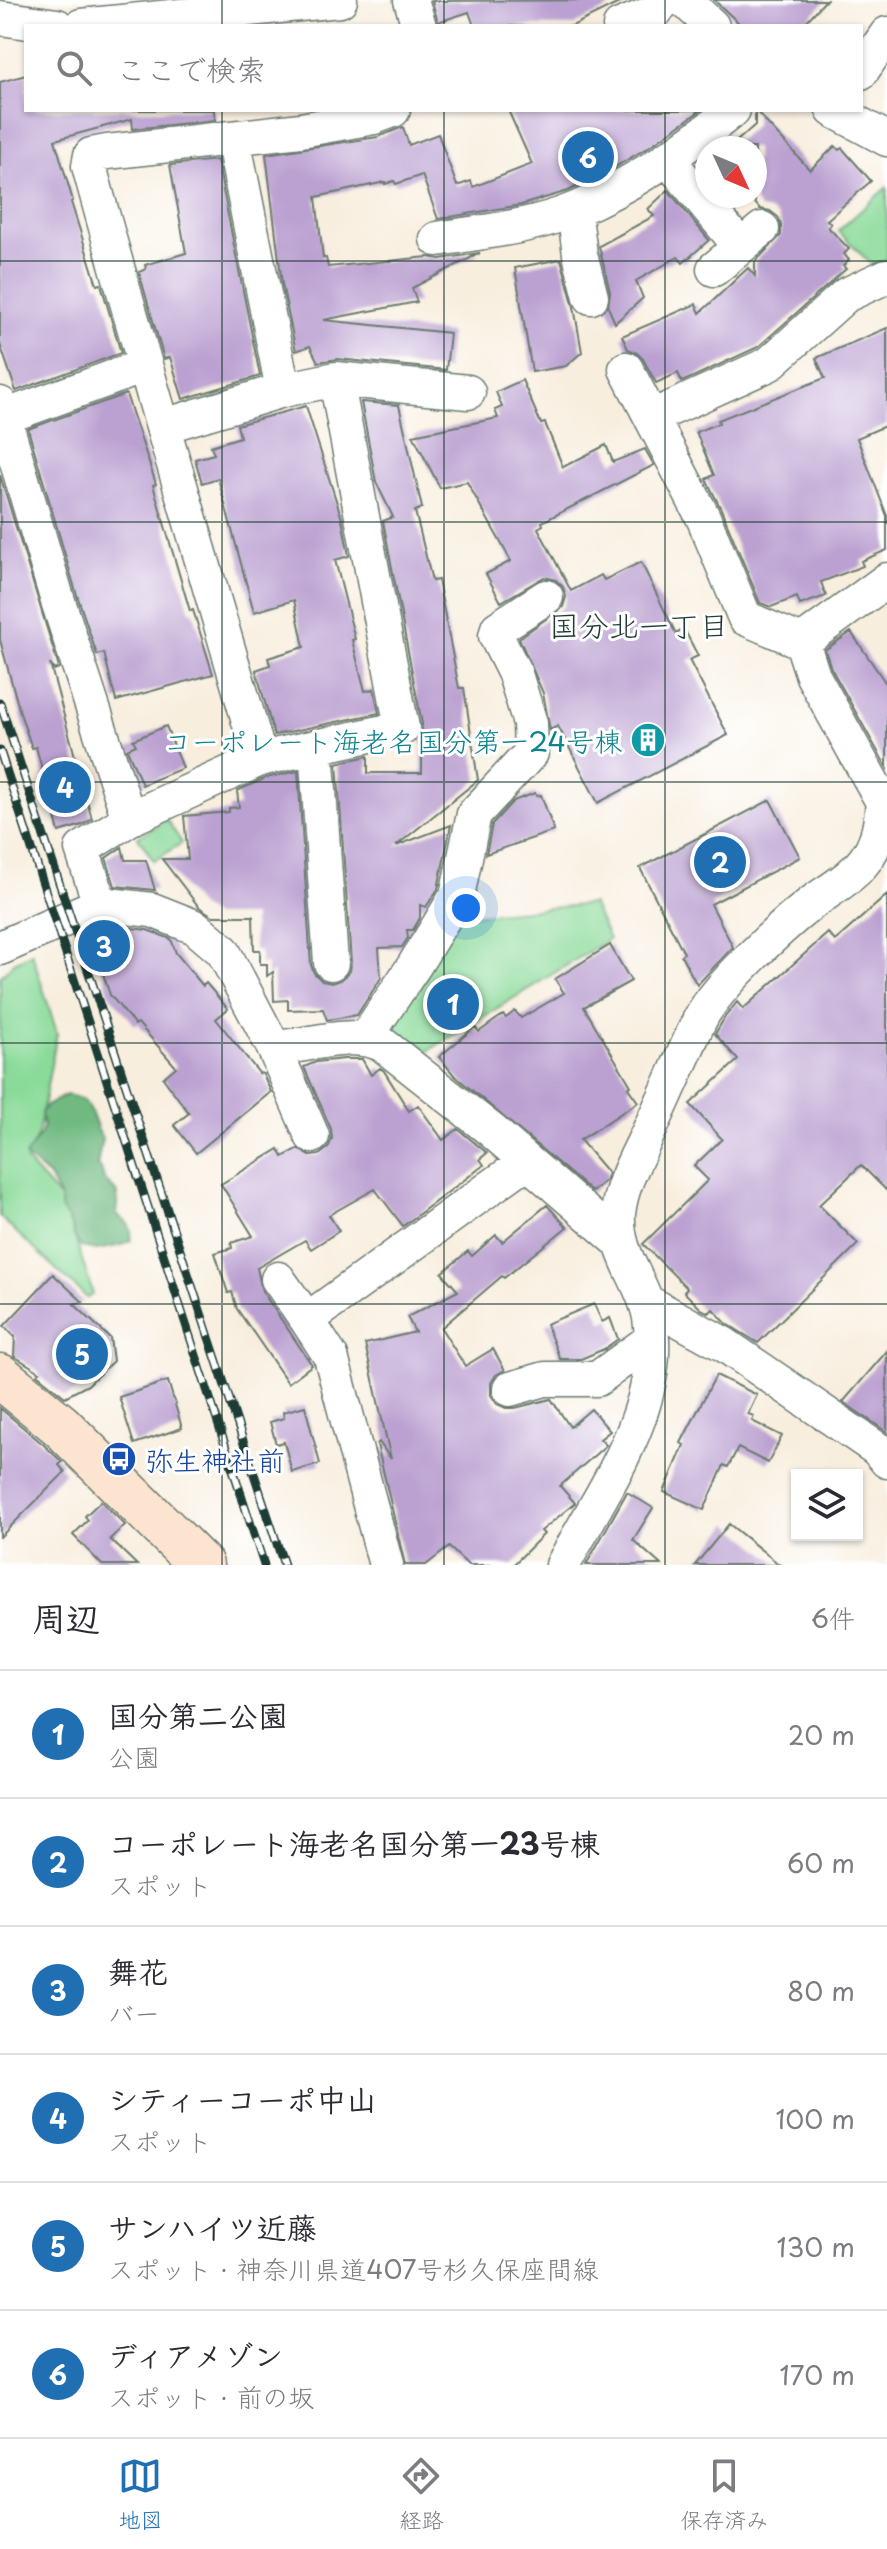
<!DOCTYPE html>
<html lang="ja">
<meta charset="utf-8">
<style>
body{margin:0;font-family:"Playpen Sans","Klee One",sans-serif;background:#f7f7f7;color:#2b2b33}
.controls{position:absolute;right:24px;bottom:24px;display:grid;overflow:hidden;border-radius:0px;box-shadow:0 2px 6px #0004}
.controls button{width:72px;height:72px;display:grid;place-items:center;padding:0;border:0;border-bottom:2px solid #e1e1e2;background:#fff;color:#2b2b33;font:40px sans-serif}
.compass{position:absolute;left:695px;top:136px;width:72px;height:72px;border-radius:50%;background:#fff;box-shadow:0 2px 6px #0004;rotate:134deg}
.you{position:absolute;left:466px;top:908px;width:28px;height:28px;margin:-20px;border:6px solid #fff;border-radius:50%;background:#1a73e8;box-shadow:0 0 0 12px #1a73e833}
.badge{display:grid;place-items:center;width:52px;height:52px;border-radius:50%;background:#1f6fb2;color:#fff;font-size:26px;font-weight:700}
.pin{position:absolute;translate:-50% -50%;border:4px solid #fff;box-shadow:0 2px 8px #0006}
.list{margin:0;padding:0;list-style:none}
h2{display:flex;justify-content:space-between;align-items:center;height:104px;margin:0;padding:0 32px;font-size:34px}
h2 small{font-size:26px;font-weight:400;color:#7c7c81}
.list li{display:grid;grid-template-columns:52px 1fr auto;gap:24px;align-items:center;box-sizing:border-box;height:128px;padding:0 32px;border-top:2px solid #e1e1e2}
.list b{display:block;font-size:30px;white-space:nowrap}
.list p{margin:0;font-size:26px;white-space:nowrap;color:#7c7c81}
.list em{font-size:26px;font-style:normal;color:#7c7c81}
.icon{flex:none;width:44px;height:44px;fill:none;stroke:currentColor;stroke-width:2;stroke-linecap:round;stroke-linejoin:round}
.map{position:relative;flex:none;width:887px;height:1565px;overflow:hidden}
.search{position:absolute;background:#fff;box-shadow:0 2px 6px #0004;left:24px;right:24px;top:24px;height:88px;display:flex;align-items:center;gap:20px;box-sizing:border-box;padding:0 28px;border-radius:0px;color:#7c7c81;font-size:30px}
.sheet{height:872px;background:#fff}
nav{display:flex;justify-content:space-around;align-items:center;box-sizing:border-box;height:112px;border-top:2px solid #e1e1e2;background:#fff;font-size:22px;color:#7c7c81}
nav a{display:grid;justify-items:center;gap:4px}
nav .on{color:#1f6fb2}
.map>svg:first-child{display:block}
</style>
<div class="map">
<svg width="887" height="1565" viewBox="0 0 887 1565">
<rect width="100%" height="100%" fill="#fff"/>
<filter id="ink" filterUnits="userSpaceOnUse"><feTurbulence type="fractalNoise" baseFrequency=".0125" numOctaves="2"/><feDisplacementMap in="SourceGraphic" scale="16" xChannelSelector="R" yChannelSelector="G"/><feConvolveMatrix kernelMatrix="1 2 1 2 8 2 1 2 1" color-interpolation-filters="sRGB"/></filter>
<filter id="wash" filterUnits="userSpaceOnUse"><feTurbulence type="fractalNoise" baseFrequency=".006" numOctaves="4" result="noise"/><feDisplacementMap in="SourceGraphic" scale="32" xChannelSelector="R" yChannelSelector="G"/><feGaussianBlur stdDeviation="1.8" result="paint"/><feColorMatrix in="noise" values="0 0 0 0 0 0 0 0 0 0 0 0 0 0 0 0 0 1.4 0 .05"/><feComposite in="paint" operator="in"/></filter>
<g filter="url(#wash)">
<rect width="100%" height="100%" fill="#f8eede"/>
<path fill="#8ada99" stroke="#548c66" stroke-width="2" d="M887,187V262L874,267L838,231Z
M167,820L182,843L154,861L138,837Z
M592,904L609,939L415,1059L384,1030L460,916Z
M32,953L57,1033L38,1134L26,1161L64,1203L93,1294L87,1298L0,1217V977L14,962Z"/>
<path fill="#6fba81" stroke="#477c5a" stroke-width="2" d="M66,1095C96,1099 89,1117 102,1138L97,1166L101,1169L104,1180L118,1193L116,1214C126,1222 133,1225 131,1240L122,1245L97,1250L81,1247L75,1238L72,1227L61,1208V1200L49,1177L25,1156L41,1134L43,1127L41,1112L46,1106Z"/>
<g id="blocks">
<path fill="#bba1d1" d="M625,0L572,26H474L469,12L438,22L432,1Z
M714,0H826L802,26H742Z
M26,75V110H214L215,120L133,129L132,119L55,140L73,201L71,202L97,285L101,284L121,353L16,391L0,344V82Z
M508,110H701L647,148L608,171L568,191L521,205L438,219L422,175L396,184L394,181L385,184V182L316,197L323,258H326L328,267L428,257L440,259L480,253L412,288L417,302L323,320L450,333L446,370L338,359L318,362L310,346L296,351L282,284L266,154L378,137L403,127L409,145L438,134L457,186L471,181L473,187L532,164Z
M755,110L810,170L835,146L839,150L842,148L871,181L827,220L831,224L828,227L849,249L844,254L849,260L843,266L846,269L758,347L682,382L678,373L656,383L643,359L637,353L628,349L622,336L696,304L700,313L748,268L755,276V262L781,235V225L778,217L770,211L760,209L755,203V148H729L755,125Z
M217,160L260,376L183,399L170,357L164,359L139,272L146,269L145,265L186,253L170,165Z
M668,190L709,240L683,263L678,257L636,281L643,298L615,323L608,307L610,292L599,246L654,216L648,209Z
M561,259L574,307L582,352L566,366L532,372L515,268Z
M887,328V425L857,438L887,516V550L861,561L863,566L821,582L826,596L800,605L797,597L771,607L760,603L721,509L706,479L714,475L696,432L719,423L718,420L825,378L816,358Z
M522,380L541,424L545,423L563,467L606,445L613,462L645,449L654,465L542,522L543,525L538,528L571,591L601,575L604,580L641,562L676,634L684,629L698,656L689,660L728,735L598,803L558,726L550,730L543,693L519,638L563,607L566,597L563,587L556,580L544,577L501,602L486,574L511,561L467,482L440,488L413,435L498,418L495,410L502,407L496,392Z
M126,394L156,484L153,485L162,516L190,611L193,610L213,674L116,701L104,653L97,655L76,592L28,429Z
M361,402L399,405L422,508L415,511L432,581L438,580L459,688H464L478,780L396,846L451,825L438,889L426,907L420,905V918L413,930H407L408,938L402,947L379,948L381,978L357,1015L327,1020L323,1009L288,1010V1000L274,1001L273,972L267,976V964H260V950H254L253,916H213L199,907L162,859H188L184,816L229,812V808L239,807L237,791L266,778L298,771L311,965L314,973L322,981L332,983L341,980L349,972L351,962L337,763L368,756V773H422V724L383,521L393,517L376,482Z
M306,406L342,519L349,556L335,560L355,639L352,640L365,691L374,689L379,713L274,735L256,670L270,665L268,658L304,647L294,600L254,612L218,478L202,483L195,459L214,454L211,446L240,437L237,425Z
M0,475L59,668L54,670L50,664L92,819L82,825L59,832L36,747L32,748L21,716L0,640Z
M851,632L887,685V768L831,668L825,650Z
M166,726L183,768L142,785L127,749L136,745L133,740Z
M535,793L536,796L541,795L554,831L486,854L492,824L513,801Z
M770,800L800,857L711,904L733,947L697,985L681,955L684,953L640,868Z
M122,847L125,860H146L155,890L115,886L106,858Z
M887,895V1191L861,1165L819,1205L858,1244L758,1343L726,1323L713,1309L709,1313L701,1309L684,1292L687,1288L643,1244L708,1180L694,1166L722,1139L690,1104L738,1060L715,1034L725,1017L737,1002L743,1009L828,933L835,941Z
M115,926L147,930L171,939L176,953L203,986L206,983L228,1009L216,1019L259,1073L263,1074L271,1092L196,1153L174,1125L189,1113L163,1078L176,1067L138,1023L135,1025L110,995L93,943L118,935Z
M610,945L631,981L584,1007L631,1086L628,1088L638,1102L580,1140L608,1173L605,1181L592,1192L454,1075L439,1057L475,1027L479,1032L494,1021L503,1015L506,1018L515,1011L521,1018L564,993L555,979Z
M344,1059H362L371,1075L380,1068L384,1071L409,1111L418,1105L443,1140L458,1129L487,1153L480,1159L484,1165L403,1226L375,1189L329,1215L339,1231L311,1249L305,1240L257,1268L262,1291L312,1365L288,1383L237,1309L232,1292L228,1293L215,1253L232,1248L231,1243L253,1236L221,1184L279,1149L283,1157L298,1149L310,1156L319,1155L328,1148L332,1139L331,1129L304,1067L316,1062Z
M547,1205L567,1227L504,1278L502,1276L441,1328L465,1366L493,1349L505,1370L496,1375L491,1383V1395L497,1404L506,1408H515L551,1399L570,1427L591,1409L610,1431L600,1439L606,1445L560,1486L575,1503L541,1531L544,1534L513,1565H468L449,1547L426,1565H405L377,1444L379,1442L391,1459L365,1344L415,1332L407,1317L458,1291L442,1273L468,1251L472,1256L496,1235L502,1242Z
M53,1274L83,1302L74,1304L110,1338L113,1361L88,1385L65,1397L37,1374L40,1372L14,1356L15,1337L4,1326Z
M594,1304L602,1322L610,1318L618,1339L604,1349L581,1359H560L546,1324Z
M887,1351V1432L843,1402Z
M716,1375L757,1395L748,1414L754,1416L752,1421L782,1436L768,1463L738,1448L728,1467L724,1465L704,1510L664,1492L684,1445L681,1443Z
M168,1381L182,1428L134,1444L119,1397Z
M305,1406L320,1464L292,1472L284,1442L276,1444L270,1422L284,1418L283,1412Z
M0,1408L44,1445L62,1462L59,1465L65,1472L0,1537Z
M627,1492L653,1508L633,1540L661,1565H586Z
M101,1501L125,1525L110,1539L137,1565H102L73,1535L88,1520L85,1516Z
M729,1524L780,1565H695Z"/>
</g>
</g>
<g filter="url(#ink)">
<use href="#blocks" fill-opacity="0" stroke="#6b7b70" stroke-width="2"/>
<g fill="none" stroke-linecap="round" stroke-linejoin="round">
<g stroke="#6b7b70" stroke-width="37">
<path id="street" d="M411,0L419,26
M684,0L712,26
M0,18L57,26
M81,26L340,0
M620,26L655,12L664,0
M861,72L887,34
M833,110L887,139
M233,138L283,390
M667,158L740,246
M574,210L580,254L591,297
M437,239C483,232 533,227 576,209C632,185 686,148 733,110
M714,269L762,229
M626,369L703,517L745,618L802,642
M0,404L57,598L129,819
M4,417L144,366
M652,417L769,364L846,295L887,276
M164,426L283,390L336,379L468,392
M316,747L331,963
M260,759C203,561 143,365 89,166L91,155L107,152L301,130L374,117L393,110
M100,904L82,849L129,819L260,759L402,728L336,379
M0,948L100,904L152,910L195,927L223,951L274,1048C310,1046 348,1030 382,1044L491,1130L621,1243
M366,1037L414,966L457,896L474,814L531,753L530,723L515,674L496,636L498,628L546,597
M274,1048L312,1136
M278,1279L307,1320
M647,1302L725,1345L877,1449L887,1461
M510,1389L545,1379H597L652,1339
M386,1565L331,1357L307,1320L526,1162
M563,1565C602,1490 665,1408 650,1318C644,1281 616,1257 618,1215C620,1185 638,1155 650,1129C667,1093 683,1055 700,1019C716,987 780,928 809,905C829,890 856,876 869,854C879,838 881,821 883,802L813,676L802,642L887,580"/>
</g>
<g stroke="#6b7b70" stroke-width="47">
<path id="secondary" d="M0,1376L61,1426L201,1565"/>
</g>
<use href="#street" stroke="#fff" stroke-width="34"/>
<use href="#secondary" stroke="#fde4d0" stroke-width="44"/>
<g stroke="#1f3d34" stroke-width="9">
<path id="rail" d="M0,703L284,1565
M0,751L264,1565"/>
</g>
<use href="#rail" stroke="#fff" stroke-width="6" stroke-dasharray="18" stroke-linecap="butt"/>
</g>
</g>
<path fill="none" stroke="#1f3d34" stroke-width="2" stroke-opacity="0.55" d="M222,0V26M444,0V26M665,0V26M222,110V1565M444,110V1565M665,110V1565M0,261H887M0,522H887M0,782H887M0,1043H887M0,1304H887"/>
<defs>
<g id="building-disc" transform="scale(1.8)"><circle r="9.5" fill="#0f9aa8" stroke="#fff"/><path d="M-4-6H4V6H1V3H-1V6H-4ZM-2.5-4.3h1.7v1.8h-1.7ZM.8-4.3h1.7v1.8H.8ZM-2.5-1h1.7V.8h-1.7ZM.8-1h1.7V.8H.8Z" fill="#fff"/></g>
<g id="bus-disc" transform="scale(1.8)"><circle r="9.5" fill="#1a4fb4" stroke="#fff"/><path d="M-5-6H5V4H4V6H2V4H-2V6H-4V4H-5ZM-3.5-4V0h7V-4ZM-3.5 1.2v1.5H-2V1.2ZM2 1.2v1.5H3.5V1.2Z" fill="#fff"/></g>
</defs>
<g fill-rule="evenodd">
<use href="#building-disc" x="648" y="740"/>
<use href="#bus-disc" x="119" y="1459"/>
</g>
<g text-anchor="middle" dominant-baseline="central" stroke-width="6" stroke-linejoin="round" paint-order="stroke">
<g font-size="28" fill="#0d838f" stroke="#fff" text-anchor="end">
<text x="622" y="740">コーポレート海老名国分第一24号棟</text>
</g>
<g font-size="28" fill="#164399" stroke="#fff" text-anchor="start">
<text x="145" y="1459">弥生神社前</text>
</g>
<g font-size="30" fill="#1f3d34" stroke="#fff">
<text x="639" y="624">国分北一丁目</text>
</g>
</g>
</svg>
<div class="controls">
<button><svg class="icon" aria-label="layers" viewBox="0 0 24 24"><path d="M12 4l9 5-9 5-9-5zM3 14l9 5 9-5"/></svg></button>
</div>
<svg class="compass" viewBox="-18 -18 36 36"><path d="M0-13l5 13h-10z" fill="#e53935"/><path d="M0 13l5-13h-10z" fill="#7c7c81"/></svg>
<div class="you"></div>
<div class="pin badge" style="left:453px;top:1004px">1</div>
<div class="pin badge" style="left:720px;top:862px">2</div>
<div class="pin badge" style="left:104px;top:946px">3</div>
<div class="pin badge" style="left:65px;top:787px">4</div>
<div class="pin badge" style="left:82px;top:1354px">5</div>
<div class="pin badge" style="left:588px;top:157px">6</div>
<div class="search"><svg class="icon" aria-label="search" viewBox="0 0 24 24"><circle cx="10" cy="10" r="6"/><path d="M15 15l6 6"/></svg>ここで検索</div>
</div>
<section class="sheet">
<h2>周辺<small>6件</small></h2>
<ul class="list">
<li><span class="badge">1</span><div><b>国分第二公園</b><p>公園</p></div><em>20 m</em></li>
<li><span class="badge">2</span><div><b>コーポレート海老名国分第一23号棟</b><p>スポット</p></div><em>60 m</em></li>
<li><span class="badge">3</span><div><b>舞花</b><p>バー</p></div><em>80 m</em></li>
<li><span class="badge">4</span><div><b>シティーコーポ中山</b><p>スポット</p></div><em>100 m</em></li>
<li><span class="badge">5</span><div><b>サンハイツ近藤</b><p>スポット · 神奈川県道407号杉久保座間線</p></div><em>130 m</em></li>
<li><span class="badge">6</span><div><b>ディアメゾン</b><p>スポット · 前の坂</p></div><em>170 m</em></li>
</ul>
</section>
<nav>
<a class="on"><svg class="icon" aria-label="map" viewBox="0 0 24 24"><path d="M3 6l6-2 6 2 6-2v14l-6 2-6-2-6 2zM9 4v14M15 6v14"/></svg>地図</a>
<a><svg class="icon" aria-label="directions" viewBox="0 0 24 24"><path d="M12 3l9 9-9 9-9-9zM9 14v-3h6M13 9l2 2-2 2"/></svg>経路</a>
<a><svg class="icon" aria-label="saved" viewBox="0 0 24 24"><path d="M7 4h10v16l-5-4-5 4z"/></svg>保存済み</a>
</nav>
